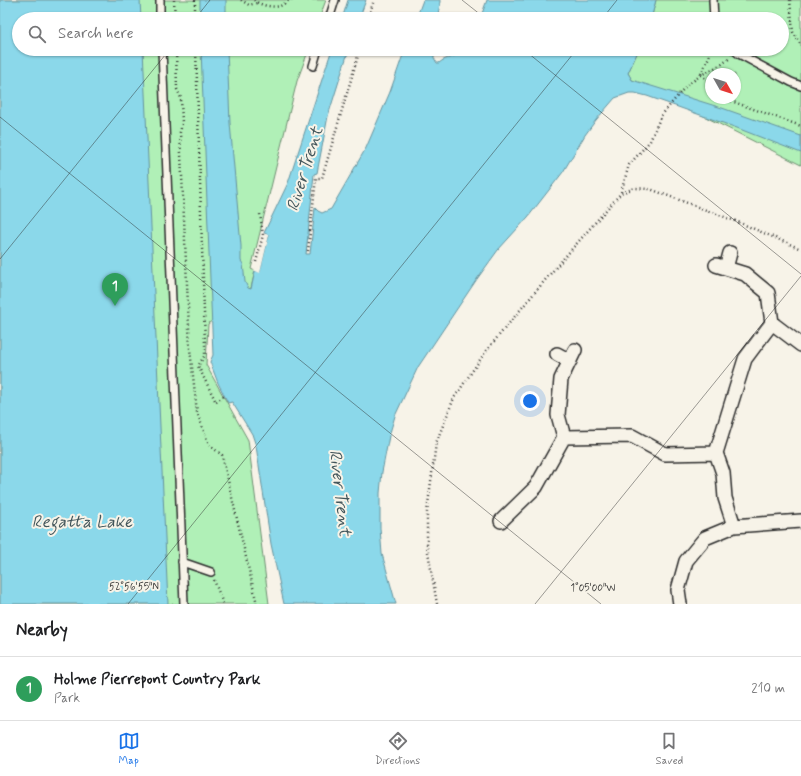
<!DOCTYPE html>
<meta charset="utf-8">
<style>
body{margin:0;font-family:Mynerve,sans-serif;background:#f6f6f6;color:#202124}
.compass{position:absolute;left:705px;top:68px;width:36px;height:36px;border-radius:50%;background:#fff;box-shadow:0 1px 3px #0004;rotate:129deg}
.you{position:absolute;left:530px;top:401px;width:14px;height:14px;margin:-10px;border:3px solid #fff;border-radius:50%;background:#1a73e8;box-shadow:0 0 0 6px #1a73e833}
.badge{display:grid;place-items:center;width:26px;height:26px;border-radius:50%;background:#1a73e8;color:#fff;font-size:13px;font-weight:700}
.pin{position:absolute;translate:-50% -33px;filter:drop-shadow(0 1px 2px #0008)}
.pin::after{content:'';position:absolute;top:21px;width:14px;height:12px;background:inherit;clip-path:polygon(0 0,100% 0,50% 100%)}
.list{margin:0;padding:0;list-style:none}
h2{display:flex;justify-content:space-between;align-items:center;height:52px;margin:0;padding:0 16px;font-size:17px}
h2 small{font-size:13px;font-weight:400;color:#757577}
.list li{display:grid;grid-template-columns:26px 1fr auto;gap:12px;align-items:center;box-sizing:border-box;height:64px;padding:0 16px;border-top:1px solid #e0e0e0}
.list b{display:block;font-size:15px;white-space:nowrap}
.list p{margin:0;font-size:13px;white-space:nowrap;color:#757577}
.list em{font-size:13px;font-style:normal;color:#757577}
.icon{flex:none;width:22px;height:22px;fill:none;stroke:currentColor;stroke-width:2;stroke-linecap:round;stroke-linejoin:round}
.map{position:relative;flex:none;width:801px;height:604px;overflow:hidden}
.search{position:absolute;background:#fff;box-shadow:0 1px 3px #0004;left:12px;right:12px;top:12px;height:44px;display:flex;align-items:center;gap:10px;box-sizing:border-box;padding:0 14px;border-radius:22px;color:#757577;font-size:15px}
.sheet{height:116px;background:#fff}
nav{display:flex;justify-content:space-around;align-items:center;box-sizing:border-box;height:56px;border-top:1px solid #e0e0e0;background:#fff;font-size:11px;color:#757577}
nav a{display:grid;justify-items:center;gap:2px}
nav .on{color:#1a73e8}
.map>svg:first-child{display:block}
</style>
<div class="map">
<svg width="801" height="604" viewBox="0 0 801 604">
<rect width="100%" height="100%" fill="#f7f3e8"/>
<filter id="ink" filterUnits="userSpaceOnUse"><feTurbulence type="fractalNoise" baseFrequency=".025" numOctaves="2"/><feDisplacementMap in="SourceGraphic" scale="8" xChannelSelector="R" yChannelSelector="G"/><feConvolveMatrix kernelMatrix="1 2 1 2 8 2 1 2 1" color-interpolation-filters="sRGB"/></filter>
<g filter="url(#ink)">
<path fill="#b0f0b7" stroke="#6e8e71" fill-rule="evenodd" d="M0,0H326L319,19H19V49H309L297,81L251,269L255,271L251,288L208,324L206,365L248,440L269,604H0Z
M656,0H801V165L632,80L628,73L639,49H782V19H651ZM711,74H735V98H711Z"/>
<path fill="#8bd8ea" stroke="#65939e" d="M0,0H140L141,19H19V49H143L168,604H0Z
M200,0H226V19H200Z
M348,0H366L359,19H342Z
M423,0H440C440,8 438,12 437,19H416Z
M487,0H656L651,19H480Z
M201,49H227L230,123L241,246V261L243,264L245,282L248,288L251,289L255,271L260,272L269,235L264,233L288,183L332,49H349L328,116L317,173L314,174L306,254H310L315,208L318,211L322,213L331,209L366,148L390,92L405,49H434V58L437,63H439C447,56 455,59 464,49H639L628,73L632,80L722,108L801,136V153L737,128L647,96L635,93H629L615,98L596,120L585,135L563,172L528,217L498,250L477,279L418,367L395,416L389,436L382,472L380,493V528L382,554L396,604H284L271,544L256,446L252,434L232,402L228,403L218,383L210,362L213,355Z"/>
<path fill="#f7f3e8" d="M262,233L269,235L260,273L253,270L255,269L259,270L267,236L263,235Z"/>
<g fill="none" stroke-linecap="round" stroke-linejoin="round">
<g stroke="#2b2b2b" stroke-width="10">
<path id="lane" d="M160,0V19
M713,0L714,19
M329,19L335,0
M162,49L184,604
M733,49L739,54L791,82L801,86
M313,66L318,49
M182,562L211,572"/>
</g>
<g stroke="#2b2b2b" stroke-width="16">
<path id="street" d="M716,265L745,274L768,293L772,323L801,345
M726,268L730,253
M557,354L570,361
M564,437L632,436L665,454L716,453
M501,521L536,487L564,437L558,415L561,379L575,350
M734,526L725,498L723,473L716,453L745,359L772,323
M680,604L678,590L686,561L705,538L734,526L801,521"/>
</g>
<path stroke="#2b2b2b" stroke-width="2.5" stroke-dasharray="1 3" stroke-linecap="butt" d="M174,0L175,19
M195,0V19
M241,0L249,5L257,3
M254,0C259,5 273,8 280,6C283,5 287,2 289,0
M790,0L793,32L801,46
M368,19L374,0
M176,49L177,89L181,98L182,124L180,132L190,349L197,412L209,445L222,455L257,604
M196,49L205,345V355L198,366L216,402L224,396
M701,74L709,57L711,49
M701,75L711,83
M728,98L731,101L801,126
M621,192L629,165L650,141L661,116L685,87L701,75L722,64L730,58
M308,251L316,178H322L360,49
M256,262L263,235L260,214
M214,580L223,604
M437,604L427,546V512L436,443L454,398L486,351L551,273L621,193L635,188L650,189L738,222L801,249"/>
<use href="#lane" stroke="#f7f3e8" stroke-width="7"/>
<use href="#street" stroke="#f7f3e8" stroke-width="13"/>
</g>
</g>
<path fill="none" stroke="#2b2b2b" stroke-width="1" stroke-opacity="0.45" d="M462,0L486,19M195,19L210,0M602,19L617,0M523,49L801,274M0,117L601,604M0,259L170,49M128,604L577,49M535,604L801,276"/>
<g text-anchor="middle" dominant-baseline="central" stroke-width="4" stroke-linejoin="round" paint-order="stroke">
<g font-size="17" font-style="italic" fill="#43565b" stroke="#f7f3e8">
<text transform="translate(305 169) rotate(-73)">River Trent</text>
<text transform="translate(340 493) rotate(83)">River Trent</text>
<text x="82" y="522">Regatta Lake</text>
</g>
</g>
<g font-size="10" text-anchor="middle" fill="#2b2b2b" stroke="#f7f3e8" stroke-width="4" stroke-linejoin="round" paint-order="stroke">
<text x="134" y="590">52°56'55"N</text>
<text x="593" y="591">1°05'00"W</text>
</g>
</svg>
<svg class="compass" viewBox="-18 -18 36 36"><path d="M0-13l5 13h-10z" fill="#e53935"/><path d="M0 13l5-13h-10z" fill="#757577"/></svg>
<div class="you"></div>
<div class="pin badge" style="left:115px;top:306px;background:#2e9e5b">1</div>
<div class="search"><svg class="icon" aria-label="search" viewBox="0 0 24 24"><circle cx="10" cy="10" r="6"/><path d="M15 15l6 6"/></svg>Search here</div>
</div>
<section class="sheet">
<h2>Nearby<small></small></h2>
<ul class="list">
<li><span class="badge" style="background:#2e9e5b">1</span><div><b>Holme Pierrepont Country Park</b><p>Park</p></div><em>210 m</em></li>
</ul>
</section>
<nav>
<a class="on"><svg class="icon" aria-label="map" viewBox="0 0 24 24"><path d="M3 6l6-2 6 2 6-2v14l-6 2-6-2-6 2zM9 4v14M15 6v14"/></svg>Map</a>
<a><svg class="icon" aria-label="directions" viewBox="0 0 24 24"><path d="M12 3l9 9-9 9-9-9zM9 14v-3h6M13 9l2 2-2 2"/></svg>Directions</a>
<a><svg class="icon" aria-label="saved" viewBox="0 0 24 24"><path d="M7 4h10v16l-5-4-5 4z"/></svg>Saved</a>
</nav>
